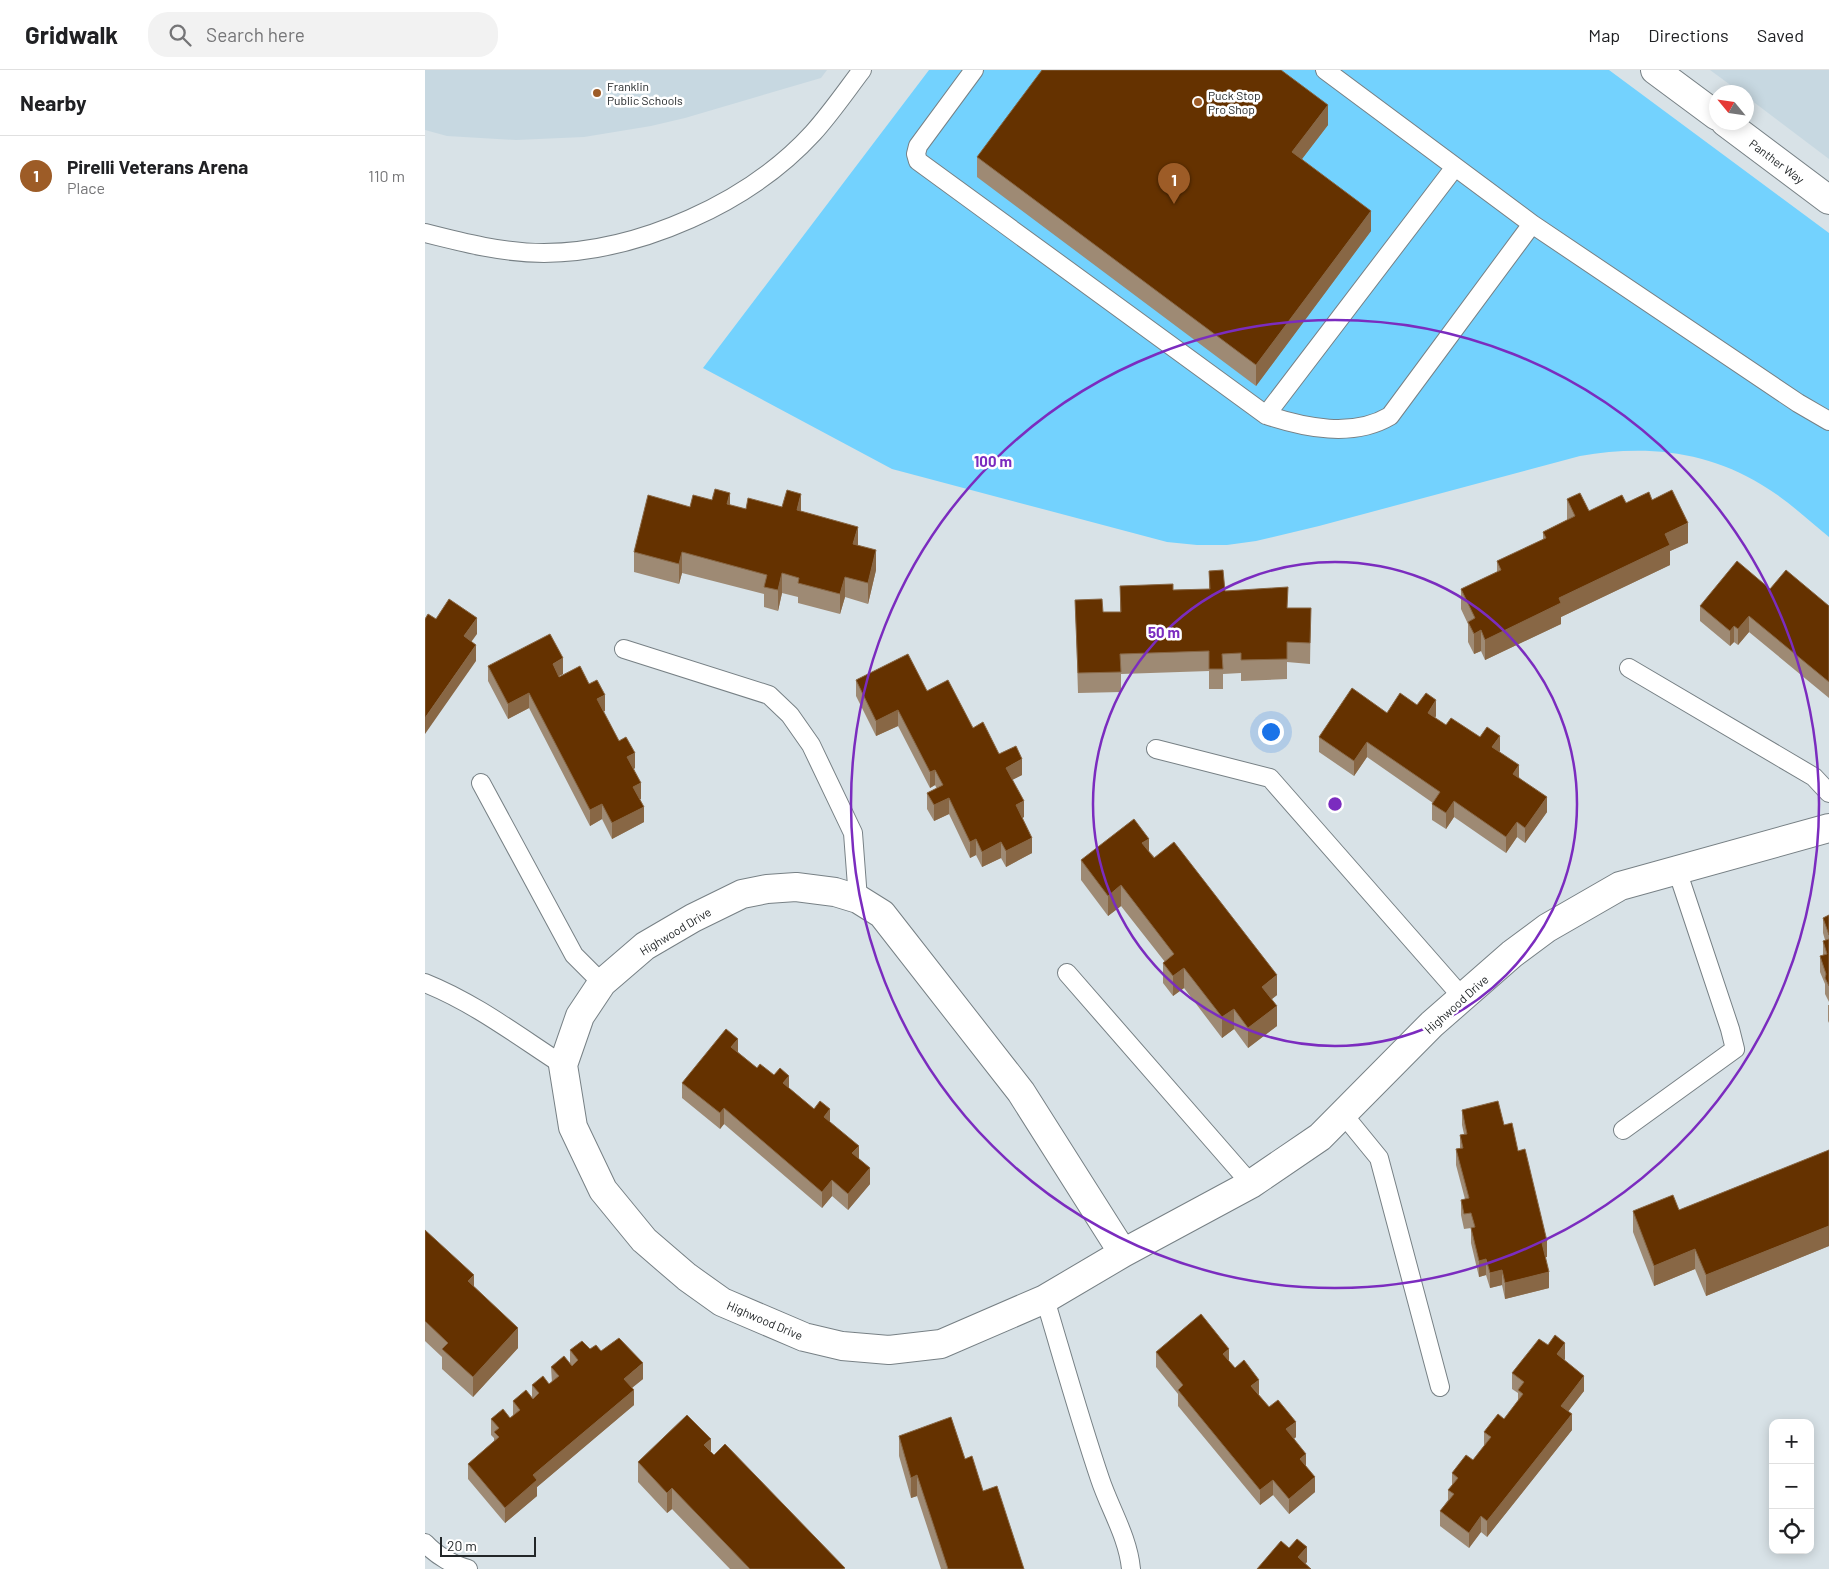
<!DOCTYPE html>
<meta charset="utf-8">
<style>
body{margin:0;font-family:Barlow,sans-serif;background:#f2f2f2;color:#202124}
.controls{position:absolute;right:15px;bottom:15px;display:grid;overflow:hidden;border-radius:10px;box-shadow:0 2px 12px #0003}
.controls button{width:45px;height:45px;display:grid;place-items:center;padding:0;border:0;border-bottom:1px solid #e0e0e0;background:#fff;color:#202124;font:25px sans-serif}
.compass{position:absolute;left:1284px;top:15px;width:45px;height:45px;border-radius:50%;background:#fff;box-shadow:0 2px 12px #0003;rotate:299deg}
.scale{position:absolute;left:15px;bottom:12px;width:96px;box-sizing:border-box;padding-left:5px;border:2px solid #222628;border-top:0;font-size:14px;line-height:18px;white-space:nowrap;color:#222628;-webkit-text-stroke:4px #fff;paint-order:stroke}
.you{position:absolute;left:845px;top:661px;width:18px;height:18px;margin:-12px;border:4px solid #fff;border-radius:50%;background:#1a73e8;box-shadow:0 0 0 8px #1a73e833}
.badge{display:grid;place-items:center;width:32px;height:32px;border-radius:50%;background:#9d5c27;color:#fff;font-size:16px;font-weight:700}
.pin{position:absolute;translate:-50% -41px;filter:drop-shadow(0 1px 2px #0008)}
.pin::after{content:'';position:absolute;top:26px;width:18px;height:15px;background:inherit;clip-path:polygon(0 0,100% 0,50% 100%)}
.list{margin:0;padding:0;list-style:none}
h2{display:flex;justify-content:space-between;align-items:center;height:65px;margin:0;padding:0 20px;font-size:21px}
h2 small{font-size:16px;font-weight:400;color:#757577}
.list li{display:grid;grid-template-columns:32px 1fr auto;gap:15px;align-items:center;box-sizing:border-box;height:80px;padding:0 20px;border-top:1px solid #e0e0e0}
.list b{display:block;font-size:19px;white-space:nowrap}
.list p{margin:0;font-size:16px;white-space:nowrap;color:#757577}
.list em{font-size:16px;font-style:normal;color:#757577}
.icon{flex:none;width:28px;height:28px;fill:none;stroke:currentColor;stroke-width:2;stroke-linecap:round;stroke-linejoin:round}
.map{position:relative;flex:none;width:1404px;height:1499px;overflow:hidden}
header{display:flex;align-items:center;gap:30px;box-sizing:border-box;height:70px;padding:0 25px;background:#fff;border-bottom:1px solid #e0e0e0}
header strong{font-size:24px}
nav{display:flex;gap:28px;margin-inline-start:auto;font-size:18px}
.search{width:350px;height:45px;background:#f2f2f2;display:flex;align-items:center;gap:12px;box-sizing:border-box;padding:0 18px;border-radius:20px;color:#757577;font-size:19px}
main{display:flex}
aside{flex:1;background:#fff}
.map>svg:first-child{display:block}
</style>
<header>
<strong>Gridwalk</strong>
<div class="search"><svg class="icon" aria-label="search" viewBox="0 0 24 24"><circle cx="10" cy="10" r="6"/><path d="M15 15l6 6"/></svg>Search here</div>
<nav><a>Map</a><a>Directions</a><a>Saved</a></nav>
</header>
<main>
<aside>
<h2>Nearby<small></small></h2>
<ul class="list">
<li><span class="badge">1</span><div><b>Pirelli Veterans Arena</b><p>Place</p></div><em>110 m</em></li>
</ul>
</aside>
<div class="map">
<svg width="1404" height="1499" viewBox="0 0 1404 1499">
<rect width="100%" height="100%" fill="#d8e2e7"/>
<path fill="#c7d8e1" d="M0,0H402L396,8L260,48L226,56L159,67L91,70L22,66L0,60Z
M1285,0H1404V89L1322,27V22H1315Z"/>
<path fill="#73d2fe" d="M504,0H1184L1404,163V467C1382,449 1361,429 1337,415C1280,380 1219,375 1155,386L894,456L831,471L802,475H772L742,472L467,399L278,298Z"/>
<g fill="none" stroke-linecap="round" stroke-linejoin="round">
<g stroke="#778085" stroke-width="20">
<path id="lane" d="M549,0L493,76L491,84L493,91L841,345C880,358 928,368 965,346L1107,154
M900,0L1107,154L1373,333L1404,351
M0,163C39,173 79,183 119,183C214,182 324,133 388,63C406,43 421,21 437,0
M841,345L1030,97
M199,579L344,625L365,645L386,675L428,763L433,829
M1204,598L1389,707L1404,723
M731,679L845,708L1038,928
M56,713L149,885L177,913
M642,903L826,1114
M0,913C50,933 93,966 138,995
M918,1044L954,1088L1015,1317
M1198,1060L1310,979L1305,959L1252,800
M620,1229C638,1289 655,1350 675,1409C685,1439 703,1467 706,1499
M0,1473C11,1485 28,1495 43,1499"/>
</g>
<g stroke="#778085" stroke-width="30">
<path id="street" d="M1230,0L1292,46
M1300,52L1404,130
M698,1183L596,1022L457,844L433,829L410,822L371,817L342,819L317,824L268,848L220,876L177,913L155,946L138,995L148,1057L178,1120L219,1170L262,1207L297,1232L379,1267L417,1276L464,1280L516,1274L620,1229L698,1183L826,1114L895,1067L1007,954L1087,884L1122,858L1195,816L1404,758"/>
</g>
<use href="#lane" stroke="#fff" stroke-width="18"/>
<use href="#street" stroke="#fff" stroke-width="28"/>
</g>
<path fill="#9e8a74" d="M903,55L877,89L946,161L831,316L552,107V87Z
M1142,429L1164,441L1201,433L1227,430L1263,473L1245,481V495L1136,547V554L1060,590L1056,581L1049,584L1043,572V554L1036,539V519L1072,502V491L1118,470V462L1142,450Z
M305,435L321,439L357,437L376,441L433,475L451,500L443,534L420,527L415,544L373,533V527L357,523L353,541L339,537V524L257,503L254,514L209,502V482L265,437Z
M784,501L800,521L863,538H886L885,594L862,592V609L816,611V603L798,604V619H784V601L696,604V622L653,623L650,530L678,542H695V516L748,520L784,519Z
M1345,519L1404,536V628L1324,562L1313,575L1309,572L1305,576L1275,551V536Z
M63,596L138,604L134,606V607L164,614L180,641H178L194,671L210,698L209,699L216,729H215L219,752L187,769L177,749L165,756L104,638L83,649L63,611Z
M431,610L502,621L548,658L574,684L597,705L587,710L599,747L597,748L607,783L581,797L576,788L557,797L551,785L545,788L524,744L509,751L502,739V723L512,719L510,715L505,718L473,656L451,666L431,626Z
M992,635L1011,646L1010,648L1021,655L1074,682L1122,742L1100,773L1092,767L1081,783L1029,747L1021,759L1007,750V734L1008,733L942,687L929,706L894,682V667L962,643Z
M724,781L852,925L847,929L852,956L823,978L809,959L797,968L759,918L748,926L738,913V893L740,892L696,836L683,846L656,810V790Z
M1404,845V932L1400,924V914L1395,902V886H1398V871L1400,870L1398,863V848Z
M1403,935H1404V953L1403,951Z
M313,982L332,998L364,1018L405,1052L434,1089L445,1114L423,1140L407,1126L397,1138L299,1054L295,1059L257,1028V1013Z
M1037,1040L1079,1055L1093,1081L1122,1187H1120L1124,1218L1080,1229L1077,1215L1065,1218L1061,1205L1054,1207L1046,1173V1158L1039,1159L1036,1145V1130L1040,1129L1031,1095V1079L1035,1078V1065L1039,1064L1037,1055Z
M1404,1080V1176L1281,1226L1270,1199L1229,1216L1208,1162V1141L1254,1140Z
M0,1160L49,1217L93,1278L48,1327L17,1299V1287L0,1271Z
M165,1279L176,1281L218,1309L207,1318L209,1335L112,1417V1426L80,1453L43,1409V1394L69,1371V1368L66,1365V1349L85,1348L88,1346V1331L107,1328V1315L124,1314L127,1313L126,1297L145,1293V1280Z
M731,1282L804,1291L871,1367L869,1369L881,1397L890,1422L864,1444L848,1425L835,1435L753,1336V1324L731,1297Z
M1140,1289L1139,1290L1159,1321L1143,1341L1147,1360L1062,1467L1056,1462L1044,1478L1015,1456V1441L1023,1430V1420L1027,1416V1403L1048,1390L1059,1376V1362L1079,1349L1093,1331V1323L1087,1319V1303Z
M474,1366L540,1389L558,1421L599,1499H516L492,1426L486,1428L474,1386Z
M286,1382L420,1499H305L247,1439L242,1443L213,1412V1392Z"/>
<path fill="#886745" d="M903,35V55L867,102V82Z
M946,141V161L831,316V295Z
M305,423V443L302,434Z
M376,424V444L372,440Z
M1263,453V473L1245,481V495L1136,547V554L1060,590V570L1134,528L1240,464Z
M433,457V477L428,474Z
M451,480V500L443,534V513Z
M257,482V503L254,514V494Z
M357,503V523L353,541V520Z
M420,507V527L415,544V524Z
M1324,546V562L1313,575V559Z
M52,548V564L39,582V566Z
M1309,556V572L1305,576V561Z
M1056,560V581L1049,584V564Z
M51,575V591L0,664V648Z
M138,588V604L128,609V594Z
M104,623V638L83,649V634Z
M180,625V641L172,645V629Z
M1011,630V646L1003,658V643Z
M473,640V656L451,666V651Z
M1075,666V681L1067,693V677Z
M942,672V687L929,706V691Z
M210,683V698L202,702V687Z
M597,689V705L581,713V698Z
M1094,695V711L1088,704Z
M510,700V715L505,718V702Z
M216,713V729L208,732V717Z
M1122,727V742L1100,773V758Z
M524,728V744L509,751V735Z
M599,731V747L591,751V735Z
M1029,731V747L1021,759V743Z
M177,734V749L165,756V740Z
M219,737V752L187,769V753Z
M1092,752V767L1081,783V767Z
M607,768V783L581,797V781Z
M551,769V785L545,788V772Z
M724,769V789L717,773Z
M576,772V788L557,797V782Z
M696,815V836L683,846V826Z
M759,898V918L748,926V906Z
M852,905V925L837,937V917Z
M852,936V956L823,978V958Z
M809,939V959L797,968V947Z
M313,969V985L306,977Z
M364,1006V1021L358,1013Z
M299,1038V1054L295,1059V1043Z
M405,1039V1055L399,1047Z
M434,1076V1091L427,1083Z
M445,1098V1114L423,1140V1124Z
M407,1110V1126L397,1138V1122Z
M1404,1156V1176L1281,1226V1205Z
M1122,1171V1187L1117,1188V1173Z
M1270,1179V1199L1229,1216V1196Z
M1061,1189V1205L1054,1207V1191Z
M1077,1200V1215L1065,1218V1203Z
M1124,1202V1218L1080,1229V1213Z
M49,1205V1225L43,1211Z
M93,1258V1278L48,1327V1307Z
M1140,1273V1289L1132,1299V1284Z
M804,1279V1295L798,1284Z
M218,1293V1309L199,1324V1309Z
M1159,1306V1321L1136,1351V1336Z
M834,1310V1325L826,1316Z
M209,1320V1335L112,1417V1426L80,1453V1438L108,1405Z
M1147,1344V1360L1062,1467V1451Z
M871,1352V1367L861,1375V1359Z
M286,1369V1389L279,1375Z
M881,1384V1399L875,1389Z
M492,1405V1426L486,1428V1408Z
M890,1407V1422L864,1444V1429Z
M848,1410V1425L835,1435V1420Z
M247,1418V1439L242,1443V1423Z
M1056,1446V1462L1044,1478V1463Z
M882,1477V1492L876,1499L873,1487Z"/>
<path fill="#653200" stroke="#886745" d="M617,0H856L903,35L867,82L946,141L831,295L552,87Z
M290,419L305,423L302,434L321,439L323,428L357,437L362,420L376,424L372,440L433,457L428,474L451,480L443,513L420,507L415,524L373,513L374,508L357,503L353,520L339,517L342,505L257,482L254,494L209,482L223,425L265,437L268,425L287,430Z
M1247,420L1263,453L1240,464L1245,475L1134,528L1136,533L1060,570L1056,560L1049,564L1043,552L1050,548L1036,519L1076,500L1072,491L1121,468L1118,462L1150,446L1142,429L1155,423L1164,441L1197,425L1201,433L1224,422L1227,430Z
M1312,491L1345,519L1361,500L1404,536V612L1324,546L1313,559L1309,556L1305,561L1275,536Z
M798,500L800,521L863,517L862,538H886L885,573L862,572V589L816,590V583L797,584L798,599H784V581L695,584L696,602L653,603L650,530L677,529L678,542H696L695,516L748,514V520L785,519L784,501Z
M24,529L52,548L39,566L51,575L0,648V549L3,544L11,549Z
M125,564L138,588L128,594L134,607L155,596L164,614L172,610L180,625L172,629L194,671L201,667L210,683L202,687L216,713L208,717L219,737L187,753L177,734L165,740L104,623L83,634L63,596Z
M483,584L502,621L523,610L548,658L558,652L574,684L591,676L597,689L581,698L599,731L591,735L607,768L581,781L576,772L557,782L551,769L545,772L524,728L509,735L502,723L518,715L510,700L505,702L473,640L451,651L431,610Z
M927,618L962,643L975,623L992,635L1001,623L1011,630L1003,643L1021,655L1026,648L1055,667L1062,657L1075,666L1067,677L1094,695L1088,704L1122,727L1100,758L1092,752L1081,767L1029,731L1021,743L1007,734L1015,722L942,672L929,691L894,667Z
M709,749L724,769L717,773L729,788L749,772L852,905L837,917L852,936L823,958L809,939L797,947L759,898L748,906L738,893L749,884L696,815L683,826L656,790Z
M1404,845V865L1398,848Z
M1404,869V916L1400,908L1401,904L1395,886L1402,884L1398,871Z
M301,959L313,969L306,977L332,998L335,994L349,1005L355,998L364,1006L358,1013L389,1039L395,1031L405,1039L399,1047L434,1076L427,1083L445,1098L423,1124L407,1110L397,1122L299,1038L295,1043L257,1013Z
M1073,1031L1079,1055L1087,1053L1093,1081L1100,1079L1122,1171L1117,1173L1124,1202L1080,1213L1077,1200L1065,1203L1061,1189L1054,1191L1046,1158L1050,1157L1046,1143L1039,1144L1036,1130L1044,1128L1031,1079L1038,1078L1035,1065L1042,1064L1037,1040Z
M1404,1080V1156L1281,1205L1270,1179L1229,1196L1208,1141L1248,1125L1254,1140Z
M0,1160L49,1205L43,1211L93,1258L48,1307L17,1279L23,1273L0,1251Z
M776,1244L804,1279L798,1284L810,1298L819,1290L834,1310L826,1316L844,1337L853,1330L871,1352L861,1359L881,1384L875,1389L890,1407L864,1429L848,1410L835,1420L753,1320L758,1315L731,1282Z
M1130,1265L1140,1273L1132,1284L1159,1306L1136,1336L1147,1344L1062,1451L1056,1446L1044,1463L1015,1441L1029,1424L1023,1420L1033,1408L1027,1403L1041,1385L1048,1390L1066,1367L1059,1362L1073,1344L1079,1349L1098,1324L1093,1320L1099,1312L1087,1303L1114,1269L1123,1275Z
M194,1268L218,1293L199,1309L209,1320L108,1405L112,1410L80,1438L43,1394L74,1367L69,1362L74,1358L66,1349L78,1339L85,1348L95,1340L88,1331L101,1320L108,1329L114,1323L107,1315L118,1306L124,1314L134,1306L126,1297L139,1286L147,1296L153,1290L145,1280L157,1271L165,1279L171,1275L176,1281Z
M262,1345L286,1369L279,1375L289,1385L300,1374L420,1498L418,1499H325L247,1418L242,1423L213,1392Z
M526,1347L540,1389L547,1386L558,1421L572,1416L599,1499H523L492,1405L486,1408L474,1366Z
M872,1469L882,1477L873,1487L886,1499H832L856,1471L864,1478Z"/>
<g fill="none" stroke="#7b2cbf" stroke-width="2.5">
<circle cx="910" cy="734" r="242"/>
<circle cx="910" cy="734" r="484"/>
</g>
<g fill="#9d5c27" stroke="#fff" stroke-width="2">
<circle cx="172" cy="23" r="5"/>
<circle cx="773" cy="32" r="5"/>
</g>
<g text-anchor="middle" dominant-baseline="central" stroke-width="5" stroke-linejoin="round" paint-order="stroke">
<g font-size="12" fill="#222628" stroke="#fff" text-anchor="start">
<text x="182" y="16">Franklin<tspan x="182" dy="14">Public Schools</tspan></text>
<text x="783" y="25">Puck Stop<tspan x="783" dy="14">Pro Shop</tspan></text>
</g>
<g font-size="12" fill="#222628" stroke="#fff">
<text transform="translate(1352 91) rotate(37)">Panther Way</text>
<text transform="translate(250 861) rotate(-31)">Highwood Drive</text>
<text transform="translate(1031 934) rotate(-42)">Highwood Drive</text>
<text transform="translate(340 1250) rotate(23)">Highwood Drive</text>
</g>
</g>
<circle cx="910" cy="734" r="8" fill="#7b2cbf" stroke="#fff" stroke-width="2.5"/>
<g font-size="15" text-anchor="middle" font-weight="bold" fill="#7b2cbf" stroke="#fff" stroke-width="5" stroke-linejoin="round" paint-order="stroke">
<text x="568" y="397">100 m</text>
<text x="739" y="568">50 m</text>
</g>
</svg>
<div class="controls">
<button>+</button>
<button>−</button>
<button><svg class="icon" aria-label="locate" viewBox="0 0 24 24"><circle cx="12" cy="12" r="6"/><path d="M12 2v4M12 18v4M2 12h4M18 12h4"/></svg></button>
</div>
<svg class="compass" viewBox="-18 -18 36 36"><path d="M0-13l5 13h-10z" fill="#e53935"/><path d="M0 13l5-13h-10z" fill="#757577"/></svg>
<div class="scale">20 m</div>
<div class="you"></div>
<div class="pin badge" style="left:749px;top:134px">1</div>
</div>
</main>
